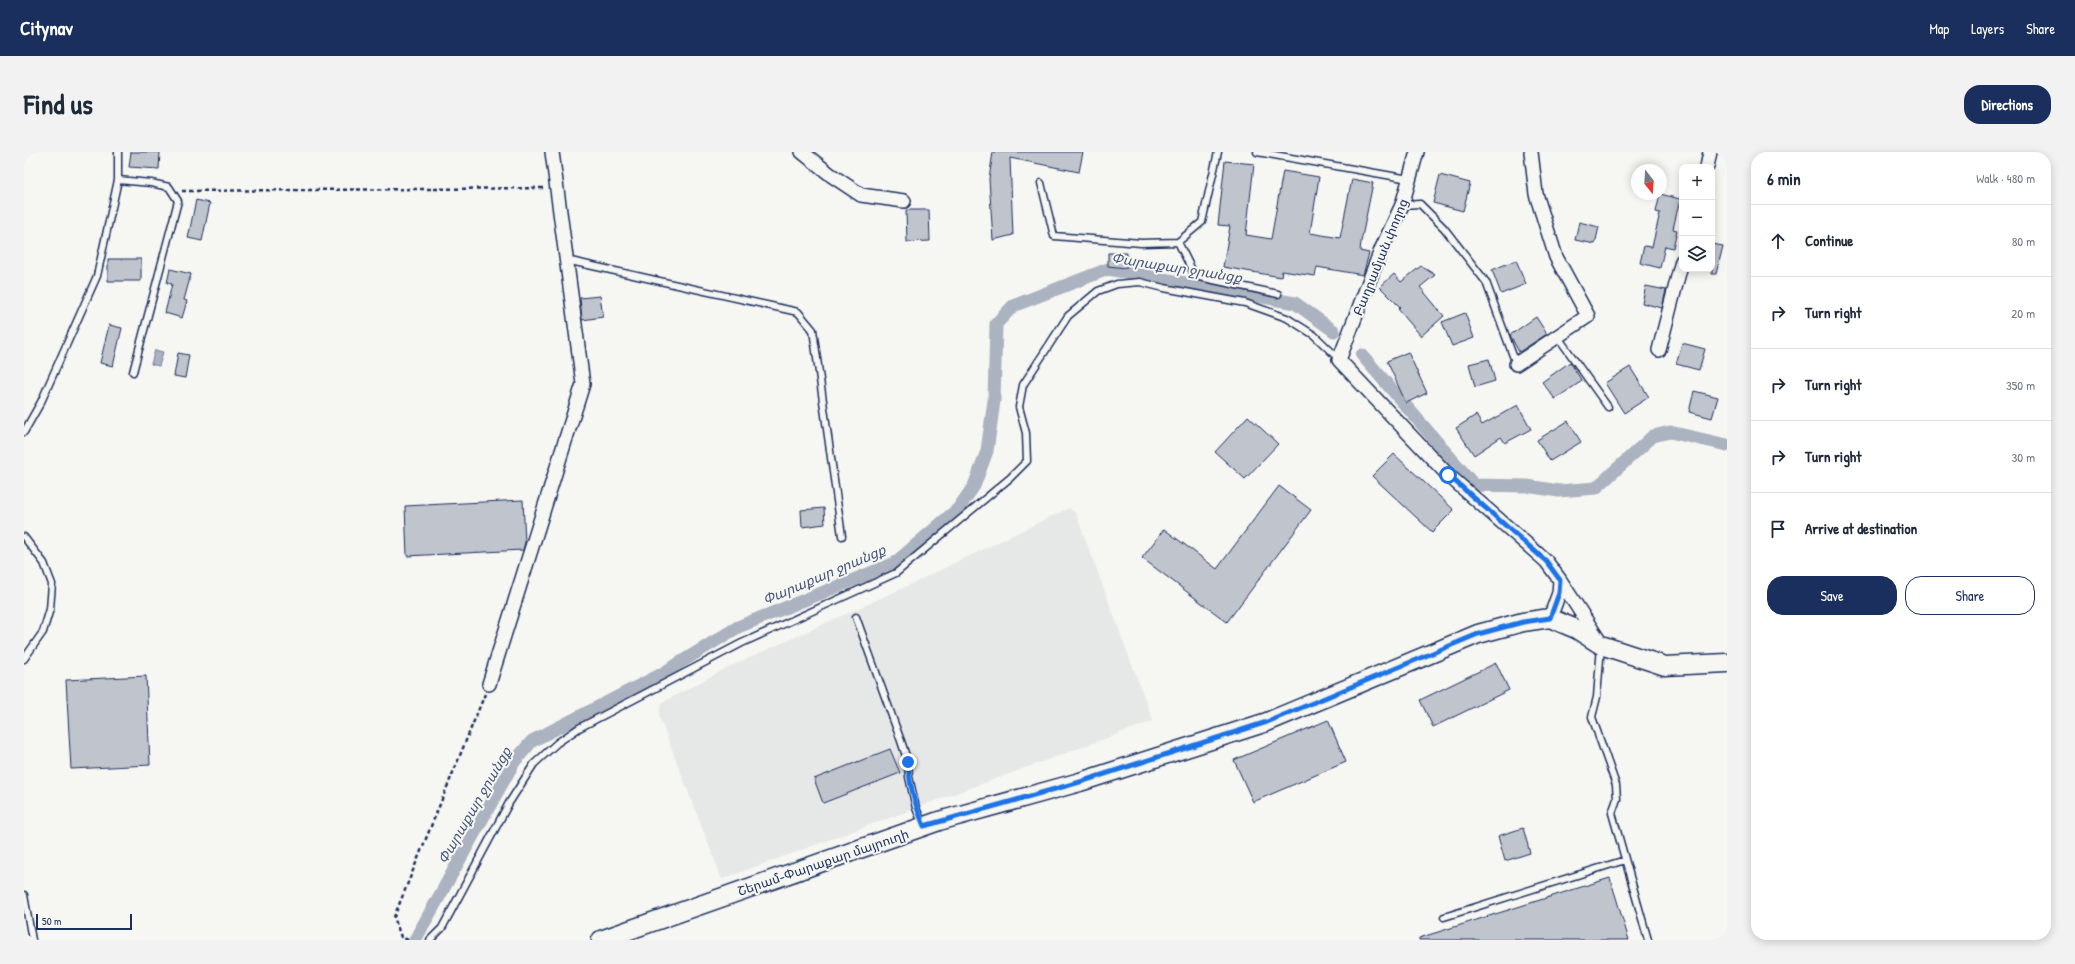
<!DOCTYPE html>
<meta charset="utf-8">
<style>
body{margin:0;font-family:"Patrick Hand","Noto Sans Armenian",sans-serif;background:#f2f2f3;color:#1f2937}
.controls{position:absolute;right:12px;top:12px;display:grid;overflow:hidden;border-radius:8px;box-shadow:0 2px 10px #0003}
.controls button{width:36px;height:36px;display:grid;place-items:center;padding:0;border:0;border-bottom:1px solid #e0e1e3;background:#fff;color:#1f2937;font:20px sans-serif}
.compass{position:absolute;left:1607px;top:12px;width:36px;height:36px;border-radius:50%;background:#fff;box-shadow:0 2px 10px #0003;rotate:163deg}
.scale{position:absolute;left:12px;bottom:10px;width:96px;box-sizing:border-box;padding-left:4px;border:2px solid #1b2f5e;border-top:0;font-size:11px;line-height:14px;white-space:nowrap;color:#1b2f5e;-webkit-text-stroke:3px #f6f6f2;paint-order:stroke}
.stop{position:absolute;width:12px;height:12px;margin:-9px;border:3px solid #1a73e8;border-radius:50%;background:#fff}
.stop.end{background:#1a73e8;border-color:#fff;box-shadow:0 1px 4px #0008}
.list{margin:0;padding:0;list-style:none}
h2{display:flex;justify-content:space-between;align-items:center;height:52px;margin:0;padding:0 16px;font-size:17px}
h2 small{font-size:13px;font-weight:400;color:#747a83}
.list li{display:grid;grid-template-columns:26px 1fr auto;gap:12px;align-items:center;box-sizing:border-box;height:72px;padding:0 16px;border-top:1px solid #e0e1e3}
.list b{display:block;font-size:15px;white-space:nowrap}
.list em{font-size:13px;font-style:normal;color:#747a83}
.actions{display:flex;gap:8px;padding:12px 16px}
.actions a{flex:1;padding:9px 0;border:1px solid #1b2f5e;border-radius:16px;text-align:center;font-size:14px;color:#1b2f5e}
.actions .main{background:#1b2f5e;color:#fff}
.icon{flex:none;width:22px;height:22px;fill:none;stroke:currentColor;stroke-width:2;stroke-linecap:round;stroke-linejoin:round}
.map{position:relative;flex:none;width:1703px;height:788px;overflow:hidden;border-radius:16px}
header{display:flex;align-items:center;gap:24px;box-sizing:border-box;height:56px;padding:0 20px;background:#1b2f5e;color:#fff}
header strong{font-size:19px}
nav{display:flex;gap:22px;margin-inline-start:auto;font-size:14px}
.intro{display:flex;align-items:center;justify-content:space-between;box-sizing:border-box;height:96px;padding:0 24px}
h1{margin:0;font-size:28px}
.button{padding:10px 18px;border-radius:16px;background:#1b2f5e;color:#fff;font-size:14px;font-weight:700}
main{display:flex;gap:24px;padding:0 24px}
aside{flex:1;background:#fff;border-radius:16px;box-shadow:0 2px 10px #0003}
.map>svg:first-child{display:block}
</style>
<header>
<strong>Citynav</strong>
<nav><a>Map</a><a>Layers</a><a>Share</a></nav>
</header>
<div class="intro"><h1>Find us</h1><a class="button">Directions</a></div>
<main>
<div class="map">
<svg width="1703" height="788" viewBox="0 0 1703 788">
<rect width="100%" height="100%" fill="#f6f6f2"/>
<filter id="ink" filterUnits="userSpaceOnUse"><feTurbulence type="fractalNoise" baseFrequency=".025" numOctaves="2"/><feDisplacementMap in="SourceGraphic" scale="8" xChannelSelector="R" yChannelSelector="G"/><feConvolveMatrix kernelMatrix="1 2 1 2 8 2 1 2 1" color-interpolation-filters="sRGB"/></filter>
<g filter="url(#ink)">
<path fill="#e6e7e7" d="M1045,356L1052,362L1129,569L698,727L635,564L637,551L707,514L879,436Z"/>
<path fill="#abb2c0" stroke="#717e99" d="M131,198L139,200L135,214L127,212Z"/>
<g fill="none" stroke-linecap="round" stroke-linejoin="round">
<path stroke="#abb2c0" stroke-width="13" d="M1338,203L1450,333L1503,334L1535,339L1572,336L1629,284L1646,280L1703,293
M391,788L490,610L508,589L636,523L714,475L871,411L934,357L950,334L963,299L970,249L972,172L989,154L1084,117L1271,151L1310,179"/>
</g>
<path fill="#c0c4cd" stroke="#1b2f5e" d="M107,0H136L135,17L105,15Z
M969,0H1059L1055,20L986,6L989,83L969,88L965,27Z
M1201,9L1230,12L1222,83L1247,87L1259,19L1295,25L1286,81L1316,86L1328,27L1349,31L1337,90L1336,99L1345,101L1339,123L1293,115L1291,124L1258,119L1257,125L1199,115L1206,74L1194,73Z
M1416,23L1446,31L1439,59L1409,51Z
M1636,42L1656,47L1649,77L1653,78L1649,96L1641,94L1636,116L1616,111L1620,94L1628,95L1636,61L1632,60Z
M172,48L186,51L178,89L164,86Z
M882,58H905L906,89L883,90Z
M1555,70L1575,75L1571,92L1551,88Z
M1688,92L1699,94L1692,122H1688Z
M1084,101H1103L1102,116L1084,114Z
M84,107H117V129H84Z
M1492,108L1502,132L1477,142L1468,118Z
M1397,114L1411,123L1396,135L1420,164L1397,184L1374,157L1376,155L1356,135L1370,122L1377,130Z
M146,117L167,122L160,148L163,149L158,166L141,161L148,132L143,131Z
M1622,134L1642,138L1638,156L1618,151Z
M576,144L579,165L558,168L556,146Z
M1441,161L1450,186L1428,194L1418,170Z
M1512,165L1523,182L1495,200L1486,183Z
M85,173L98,176L89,214L76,211Z
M1658,191L1681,197L1675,218L1652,212Z
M1384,200L1403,241L1382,251L1363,209Z
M154,201L165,203L161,226L150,224Z
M1465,207L1471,229L1451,235L1445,212Z
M1546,210L1558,229L1531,247L1518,230Z
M1606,215L1625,245L1600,261L1581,231Z
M1670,239L1694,245L1688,266L1665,260Z
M1494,253L1507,277L1481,291L1477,285L1450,303L1432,276L1452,263L1458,273Z
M1224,264L1254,292L1221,327L1191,300Z
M1544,269L1557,290L1526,309L1513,288Z
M1370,302L1430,358L1408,380L1348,324Z
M1255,334L1287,358L1203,470L1118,406L1140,377L1193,417Z
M499,348L501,390L499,398L383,404L381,354Z
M800,356L801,372L778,375L777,358Z
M1472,511L1485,538L1409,575L1396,548Z
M122,524L126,613L47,617L42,528Z
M1304,568L1322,610L1229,650L1210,608Z
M866,597L876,621L799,651L790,627Z
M1499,676L1506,701L1481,709L1474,684Z
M1586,726L1605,788H1395V786Z"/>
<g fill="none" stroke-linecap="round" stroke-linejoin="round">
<g stroke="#1b2f5e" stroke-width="9">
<path id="lane" d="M1233,0L1385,27
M94,28L127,31L145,35L154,49L109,220
M1017,31L1030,84L1117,91L1154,90L1178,70L1194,0
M1378,53L1396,52L1420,76L1462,130L1492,212
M1154,90L1171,124L1254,142
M542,108L774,160L789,178L818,384
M1534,185L1584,255
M0,280L17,250L73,124L94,28V0
M0,385L20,411L28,432L26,457L19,480L0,507
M832,465L877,589L884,610L885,625L892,656L899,673
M1577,494L1573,545L1568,565L1592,633L1593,647L1588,661L1624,788
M0,743L8,788
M1420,765L1601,708
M406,788L418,776L485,651L510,612L533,591L555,576L718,491L872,421L986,326L1003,309L1002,281L995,255L999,233L1044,164L1074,139L1093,132L1116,130L1140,136L1221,151L1263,166L1290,183L1315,207"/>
</g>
<g stroke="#1b2f5e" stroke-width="16">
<path id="street" d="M778,0L807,23L837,43L880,49
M1393,0L1378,53L1357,98L1315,208L1424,323L1522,409L1536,428L1535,441L1526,466
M1683,15L1686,0
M1635,198L1658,109
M1492,212L1564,164L1532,105L1512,42L1507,0
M1536,428L1576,490
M465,532L559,232L528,0"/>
</g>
<g stroke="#1b2f5e" stroke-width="21">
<path id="secondary" d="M577,788L915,669L1056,630L1243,570L1454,482L1499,470L1526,466L1552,477L1577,493L1641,514L1703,511"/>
</g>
<path stroke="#1b2f5e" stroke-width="2.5" stroke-dasharray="4 3" stroke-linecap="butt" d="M158,39L521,36
M384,788L377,785L370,765L461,542"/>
<use href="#lane" stroke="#f6f6f2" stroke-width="6"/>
<use href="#street" stroke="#f6f6f2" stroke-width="13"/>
<use href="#secondary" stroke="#f6f6f2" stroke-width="18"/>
</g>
</g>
<g fill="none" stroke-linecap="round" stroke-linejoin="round" filter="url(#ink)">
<path stroke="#1a73e8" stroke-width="5" d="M884,610C885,633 891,653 900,674L1056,630L1243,570L1454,482L1499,470L1526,466L1535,441L1536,428L1522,409L1424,323"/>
</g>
<g text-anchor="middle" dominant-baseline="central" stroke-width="4" stroke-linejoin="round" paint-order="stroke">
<g font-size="13" fill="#1b2f5e" stroke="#f6f6f2">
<text transform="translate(1356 105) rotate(-68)">Բաղրամյան փողոց</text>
<text transform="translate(799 710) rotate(-19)">Շերամ-Փարաքար մայրուղի</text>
</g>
<g font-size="14" font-style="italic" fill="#46567b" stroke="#f6f6f2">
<text transform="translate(1153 115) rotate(9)">Փարաքար ջրանցք</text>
<text transform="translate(800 422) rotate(-23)">Փարաքար ջրանցք</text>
<text transform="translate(450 653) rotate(-60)">Փարաքար ջրանցք</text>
</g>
</g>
</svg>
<div class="controls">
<button>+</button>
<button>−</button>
<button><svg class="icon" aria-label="layers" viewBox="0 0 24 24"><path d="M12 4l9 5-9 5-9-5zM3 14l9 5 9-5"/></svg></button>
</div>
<svg class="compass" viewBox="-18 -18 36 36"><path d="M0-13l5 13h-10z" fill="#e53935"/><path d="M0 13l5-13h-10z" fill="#747a83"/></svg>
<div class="scale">50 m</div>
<div class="stop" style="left:1424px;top:323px"></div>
<div class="stop end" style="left:884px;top:610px"></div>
</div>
<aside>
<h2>6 min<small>Walk · 480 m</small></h2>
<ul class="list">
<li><svg class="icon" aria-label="ahead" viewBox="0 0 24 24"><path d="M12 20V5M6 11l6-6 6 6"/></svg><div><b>Continue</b></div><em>80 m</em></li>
<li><svg class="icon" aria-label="right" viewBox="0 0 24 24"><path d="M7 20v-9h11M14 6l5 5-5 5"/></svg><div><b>Turn right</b></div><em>20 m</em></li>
<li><svg class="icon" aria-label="right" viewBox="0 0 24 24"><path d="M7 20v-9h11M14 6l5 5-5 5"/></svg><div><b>Turn right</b></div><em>350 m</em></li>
<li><svg class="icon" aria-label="right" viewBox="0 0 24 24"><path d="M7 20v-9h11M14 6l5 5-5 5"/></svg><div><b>Turn right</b></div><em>30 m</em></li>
<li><svg class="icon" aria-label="arrive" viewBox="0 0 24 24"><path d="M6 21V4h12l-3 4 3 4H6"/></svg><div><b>Arrive at destination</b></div></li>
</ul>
<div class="actions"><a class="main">Save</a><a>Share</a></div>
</aside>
</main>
